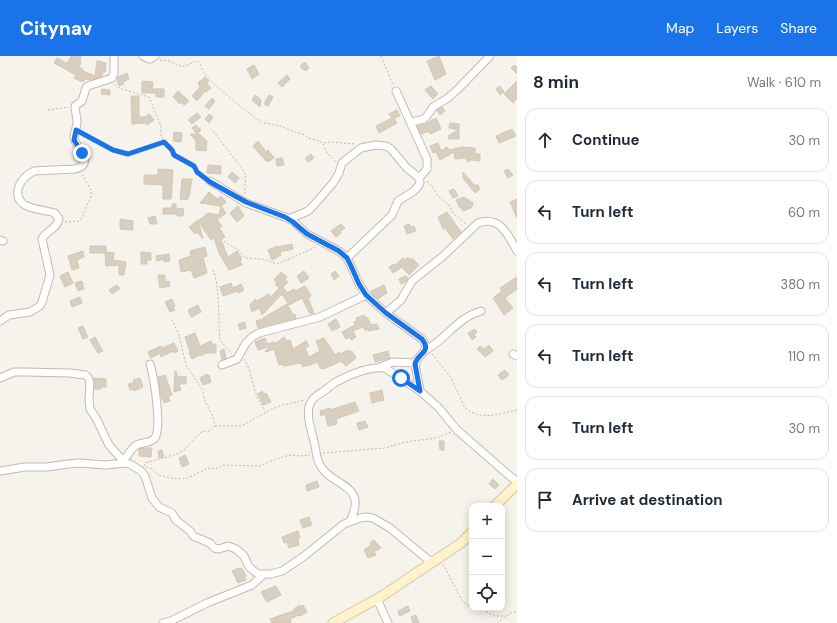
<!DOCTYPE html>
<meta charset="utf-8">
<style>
body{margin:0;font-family:"DM Sans",sans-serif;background:#f6f6f7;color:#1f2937}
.controls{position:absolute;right:12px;bottom:12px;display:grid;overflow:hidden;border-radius:8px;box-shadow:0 2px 10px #0003}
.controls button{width:36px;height:36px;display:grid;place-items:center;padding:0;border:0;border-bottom:1px solid #e0e1e3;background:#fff;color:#1f2937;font:20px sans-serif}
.stop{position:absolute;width:12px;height:12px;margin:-9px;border:3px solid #1a73e8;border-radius:50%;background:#fff}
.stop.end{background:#1a73e8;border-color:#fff;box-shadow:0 1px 4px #0008}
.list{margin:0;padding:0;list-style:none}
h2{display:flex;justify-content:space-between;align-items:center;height:52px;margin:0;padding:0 16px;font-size:17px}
h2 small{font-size:13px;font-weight:400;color:#747a83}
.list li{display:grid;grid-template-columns:26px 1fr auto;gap:12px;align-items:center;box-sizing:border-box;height:64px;margin:0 8px 8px;padding:0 8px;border:1px solid #e0e1e3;border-radius:12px}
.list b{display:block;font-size:15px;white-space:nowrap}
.list em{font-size:13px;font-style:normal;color:#747a83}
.icon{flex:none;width:22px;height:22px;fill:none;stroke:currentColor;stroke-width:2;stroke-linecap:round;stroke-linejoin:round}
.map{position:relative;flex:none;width:517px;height:567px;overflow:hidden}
header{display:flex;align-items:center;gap:24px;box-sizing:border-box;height:56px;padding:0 20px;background:#1a73e8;color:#fff}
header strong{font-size:19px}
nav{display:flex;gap:22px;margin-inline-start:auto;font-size:14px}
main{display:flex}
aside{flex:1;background:#fff}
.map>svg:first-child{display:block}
</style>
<header>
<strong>Citynav</strong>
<nav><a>Map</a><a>Layers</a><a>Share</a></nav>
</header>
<main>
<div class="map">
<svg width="517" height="567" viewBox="0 0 517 567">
<rect width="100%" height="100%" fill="#f6f3ec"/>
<path fill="#d8cfc1" stroke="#d3c7b4" d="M71,0H81L80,6L81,7L79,11L83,13V15L95,20L97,5L103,6V7H106L105,16H103L102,20L92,24L85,23L83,26L74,22L76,19L54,7L57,2L66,7V6L68,7Z
M439,0L446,18L435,24L427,5Z
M305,6L309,12L305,15L304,13L303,14L300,10Z
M254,9L259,18L252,23L247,13Z
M514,9L517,11V18L511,12Z
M127,17L129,23L123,26L124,28L119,30L117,24L118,21Z
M287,19L290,23L282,31L278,27Z
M205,21L209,25L206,27L211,32L206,36L205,35L197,45L192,40L200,31L198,27Z
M142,25L153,26L152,33H164V41H156V37H142Z
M517,25V42L513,47L504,38Z
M431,30L438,38L433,43L425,34Z
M500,30L504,36L500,39L496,33Z
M102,33L110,34V39L101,38Z
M178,35L189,45L184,49L181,46L180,48L173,41Z
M255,39L261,44L260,51L252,44Z
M269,39L273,41L268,50L264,48Z
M131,40H139V61H145L149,58L154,64L147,69L145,67L132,68Z
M212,42L215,45L209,53L205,50Z
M442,51L445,55L440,59L437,54Z
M397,54L400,60L394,62L397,67L379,77L376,70L392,62L389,58Z
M197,57L201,61L192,68L188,64Z
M209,58L213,61L209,67L205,63Z
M436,62L441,73L430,78L429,75L421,78L417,70L426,68Z
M450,67L459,68V83H449L448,80L458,74L449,72Z
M196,69L201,74L197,78L192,72Z
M512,73L516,80L499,87L496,80Z
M174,76L182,77L181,86L173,85Z
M190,78H199L207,85L206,95L196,94V85Z
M258,85L266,96L268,94L274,102L268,106L267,104L266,105L253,90Z
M438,87L441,95L447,91L449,94L462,91L475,92V98H480V105L471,104L468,106L465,102L455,103L454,96L440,104L436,96L433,97L430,90Z
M311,98L314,102L308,106L305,102Z
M282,102L284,109L277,110L276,103Z
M208,109L221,110V118L207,117Z
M158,113L173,114L171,143H163V129L144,128V119H158Z
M508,113L513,119L508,122L504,115Z
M232,116L239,122L235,127L228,121Z
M463,116L475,130L477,128L480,133L475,137L463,122Z
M182,123H192L189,141H188L187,144L180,143Z
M454,133L458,140L453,142L449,135Z
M209,136L217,143L221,140L226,146L221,150L200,147Z
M464,141L473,147V149L471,152L463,155L462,152H460L456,144Z
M517,143V162L510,146Z
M172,148H176V152L184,153L183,160H177V158H163V152H172Z
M221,150L226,157L217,164L222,170L219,172L225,181L221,184L228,201L237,195L242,203L240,204L242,209L229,214L219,197L214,182L211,184L198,165L208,157L219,159Z
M238,150L244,160L237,166L230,157Z
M447,156L461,176L453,183L445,172L443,173L438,161Z
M155,160L157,168H150L148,162Z
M120,163L133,165V174L120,173Z
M198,164L203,183L197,176L195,178L189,171Z
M341,168L345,172L340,175L341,177L336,181L331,175Z
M409,168L411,171L414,170L416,175L407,178L404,170Z
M292,188L293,193L280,196L281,199L272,204L268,194L278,190V191Z
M90,190H106V196L114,197L113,204L126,206L124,219H119V209L106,210L105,197H90Z
M205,191L207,200L203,201L207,217L194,222L191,214L181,216L179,204L191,200L190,195Z
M83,195L84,201L77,204L79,212L72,214L68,200Z
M141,196L151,197V204H147V208H141Z
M169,198L170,205L164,206V203L157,205L156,200Z
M408,201L410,204L412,202L419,209L409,219L402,211L393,217L389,211L394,208L395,209L403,202L405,204Z
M304,215L309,222L301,227L297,220Z
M335,215L339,220L334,224L331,218Z
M68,216L73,227L65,231L60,220Z
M281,216L287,221L285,223L288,226L283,231L287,237L294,233L295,235L305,230L307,234H308L311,240L308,242L314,257L310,258L302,242L289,249L282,238L262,259L259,252L252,256L250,249L255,243L257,245L269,238L271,241L279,232L275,228L277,226L274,224Z
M158,219H165V226L169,225L170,230L160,232Z
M406,220L408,223L406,225L401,228L399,223Z
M517,221V233L505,242L513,252L504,259L493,242L502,235L500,232Z
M82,225L84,233L78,235L75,227Z
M231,227L233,232L241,228L244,234L238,237L237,235L223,240L220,231Z
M117,229L120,233L112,238L109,234Z
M384,229L387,237L378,243L372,238L371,235Z
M80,241L82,247L72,251L70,245Z
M172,243L175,250L173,251L175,254L170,256L165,246Z
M287,248L293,259L295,258L296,262L258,272L256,265L263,263V262Z
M198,249L201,256L191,261L188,254Z
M364,259L365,262L367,261L371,269L377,268L379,273L368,275V273L365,274L363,271L353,275L356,281L351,284L350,281L346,283L342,276L355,269L354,266L357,265L356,262Z
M336,263L340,271L332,275L328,268Z
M245,266L246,272L240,274L238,268Z
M83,270L88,281L83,283L78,272Z
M475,273L477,276L474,279L476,281L472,284L468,277Z
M195,277L200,290L211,285L212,288H216V297H207L200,300L199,299L192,303L189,297L190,296L185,281Z
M95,281L103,295L98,297L90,284Z
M284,281L287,285L290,284L293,293L306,285L309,290L305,292L309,301L320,295L316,285L324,282L335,299L339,296L340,298L348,294L350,296L352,295L356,302L346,310L341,305L324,313L323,312L321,313L317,306L308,310L307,309L303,311L301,307L283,310V308L279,309L274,293L266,296L265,295L268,293V291L258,294L255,286L265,282L267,288L275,286V288Z
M174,287L178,295L174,297L173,295L161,301L160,297L151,302L148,296L161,290L162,292Z
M489,289L493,295L485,301L477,293L480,290L484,293Z
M224,293L226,302L222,304L220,295Z
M388,295L390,302L375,306L373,299Z
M505,314L509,319L502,324L498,319Z
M175,315H176L177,320L186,321V328H179L181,334L174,336Z
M207,318V320L209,319L211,326L203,329L200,322Z
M165,319L172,339L168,340L170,345L164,347L161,340L158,321Z
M94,322L106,323V331H101V333H95Z
M140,322L143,331L134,335V333L130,334L128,328L134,327L133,324Z
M382,334L384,344L372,347L370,337Z
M262,335L264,338L266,337L271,346L263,349L258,338Z
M355,346L359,355L336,363L337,368L328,370L325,358L321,360L320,355L330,352V354Z
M365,365L368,371L359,374L357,367Z
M439,385H444V394H440Z
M146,392H152L151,401L139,400V393Z
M162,394L164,401L159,402L158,395Z
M185,399L189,408L182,411L179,402Z
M493,423L499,429L495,433L489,428Z
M317,425L319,431L307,435L306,429Z
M309,461L312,469L303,472L300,464Z
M298,475L300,482L298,483L299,489L289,492L287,486L284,487L282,481Z
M374,484L381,492L374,496L376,499L368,502L364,494L371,489L370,487Z
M238,512L239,513L241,512L243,514L246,520L244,521L246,524L238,527L232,515Z
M276,530L281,539L267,546L261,536Z
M300,549L301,551L303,549L307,556L300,560L299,559L290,563L291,567H272L270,563L293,555L295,552Z
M408,550L410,555L400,560L398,555Z
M416,559L419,567H413L411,561Z"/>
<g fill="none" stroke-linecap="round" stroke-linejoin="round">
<g stroke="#c2bbae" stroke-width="9">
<path id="street" d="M143,0L150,3L155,0
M396,35L427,103V113L419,122
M412,66L424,63L427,60L433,51L448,42L459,32L490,0
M210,125L246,147L285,161L293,165L307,178L339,195L347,202L351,210L359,228L366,239L386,257L422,283C432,296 418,297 415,308L420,335
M289,163L308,155L314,149L333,127L339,117L342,107L352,99L361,92L375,89L386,90L391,93L406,111L419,122L420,126L419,129L414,135L398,145L392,159L347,202
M0,184L3,185
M386,257L401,244L412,225L442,201L478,167C500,159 508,179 517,195
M0,265L9,259L30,256L40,250L42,246L50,219L42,183C46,175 57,173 59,163L55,157C42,153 11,154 19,130C22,123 28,118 34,115L75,113C96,108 76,92 74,82C74,77 77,71 77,66C77,61 75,55 75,50L82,45L86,32L88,30L112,22L114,17V0
M426,294C447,282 457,262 481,255
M513,298L517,300
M222,309L237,303L246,287L252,281L259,277L320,261L366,239
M380,311L393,306L416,307
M0,322L14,316H25L70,317L85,319L88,321L90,327L89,344L90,353L96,362L109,389L125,407
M123,405C127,401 130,394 135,390C140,386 150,388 155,382C162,371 154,321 150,308
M0,415L25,411H47L68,408L79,407L106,409L125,407L130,408L141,415L145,420L152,442L159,451L172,457L176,464L190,475L193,480L210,487L214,492L219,493L228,490L236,493L244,500L249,511L258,518H271L282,515L303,501L344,468L360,462L366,461L373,462L390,472L432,507
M350,465C369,427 331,431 320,409C316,402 316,393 314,385C311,373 303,352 314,342C317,339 321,337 324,335C328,332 332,328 336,326C351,318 369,310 385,312L420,335L439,352L457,374L511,421L517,425
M377,543L388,567
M163,567L171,565L207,547L252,529L263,519"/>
</g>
<g stroke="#d6c79b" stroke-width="11">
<path id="secondary" d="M495,450L517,428
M333,567L382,540L461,487L472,476"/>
</g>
<path stroke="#c4b79f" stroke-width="1" stroke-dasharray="2 2" stroke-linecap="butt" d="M381,0L393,29
M160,4L170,5L180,10H186L196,5L199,6L204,17L213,27L241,51L261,66L283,71L289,74L305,79L309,82L324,87L330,86L355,88
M115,28L118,31L122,33L149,41L161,70V79L165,87L171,94L174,99L194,110L197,116L204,122
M48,54L68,51
M213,75L244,115C247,122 244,130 245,138
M82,77L113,93L128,98L163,86
M323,88L327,97L336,106
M427,125L432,130L438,140L448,148L454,158L466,168
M65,166L79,165L82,162L91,140V134L82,118
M224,185L238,194L245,202L262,203L278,208L316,191
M213,214C220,230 218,265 220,284L223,288L232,298
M432,298L450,320L465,352C481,365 499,358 517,354
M244,303C254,318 252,341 266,355
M215,370H241L272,353L283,349L305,344
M323,397L385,392L406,386L436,382L451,376
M144,410L145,407L177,398L183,395L201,376L210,375L215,370L213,361L205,345L202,333L186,309L179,279L172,264
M146,411L153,413L158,419L171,422L181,423L188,422L208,412L216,413L223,409L260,410L271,405L289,399L300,400L310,399
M443,508L461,543L467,549L472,551
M479,552L494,560H506
M497,567L511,557L517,556"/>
<use href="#street" stroke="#fff" stroke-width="7"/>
<use href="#secondary" stroke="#fff3cd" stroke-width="9"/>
</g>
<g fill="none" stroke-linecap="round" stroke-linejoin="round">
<path stroke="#1a73e8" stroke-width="5" d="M82,97L74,84L76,74L113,94L128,98L164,86L172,94L174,99L194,110L197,116L210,126L246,146L285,161L293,166L307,178L339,195L347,202L351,210L359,228L366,239L386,257L422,283C432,296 418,297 415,308L420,335L401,322"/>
</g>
</svg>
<div class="controls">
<button>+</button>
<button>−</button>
<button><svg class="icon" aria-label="locate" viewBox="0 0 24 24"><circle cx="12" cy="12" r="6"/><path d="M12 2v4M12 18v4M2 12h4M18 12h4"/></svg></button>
</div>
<div class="stop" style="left:401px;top:322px"></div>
<div class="stop end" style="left:82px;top:97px"></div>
</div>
<aside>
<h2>8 min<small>Walk · 610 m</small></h2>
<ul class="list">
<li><svg class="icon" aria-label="ahead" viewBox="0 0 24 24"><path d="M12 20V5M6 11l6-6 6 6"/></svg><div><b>Continue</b></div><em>30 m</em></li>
<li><svg class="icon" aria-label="left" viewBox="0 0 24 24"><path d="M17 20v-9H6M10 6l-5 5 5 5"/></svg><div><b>Turn left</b></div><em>60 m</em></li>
<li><svg class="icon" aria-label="left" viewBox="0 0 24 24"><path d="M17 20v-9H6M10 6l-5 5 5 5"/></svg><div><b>Turn left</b></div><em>380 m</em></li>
<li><svg class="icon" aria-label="left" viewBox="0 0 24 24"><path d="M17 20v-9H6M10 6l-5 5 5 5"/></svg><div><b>Turn left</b></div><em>110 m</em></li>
<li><svg class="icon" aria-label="left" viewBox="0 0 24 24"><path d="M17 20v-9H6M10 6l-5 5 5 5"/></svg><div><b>Turn left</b></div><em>30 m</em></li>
<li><svg class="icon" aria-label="arrive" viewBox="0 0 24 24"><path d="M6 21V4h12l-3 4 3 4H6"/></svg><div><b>Arrive at destination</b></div></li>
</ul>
</aside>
</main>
